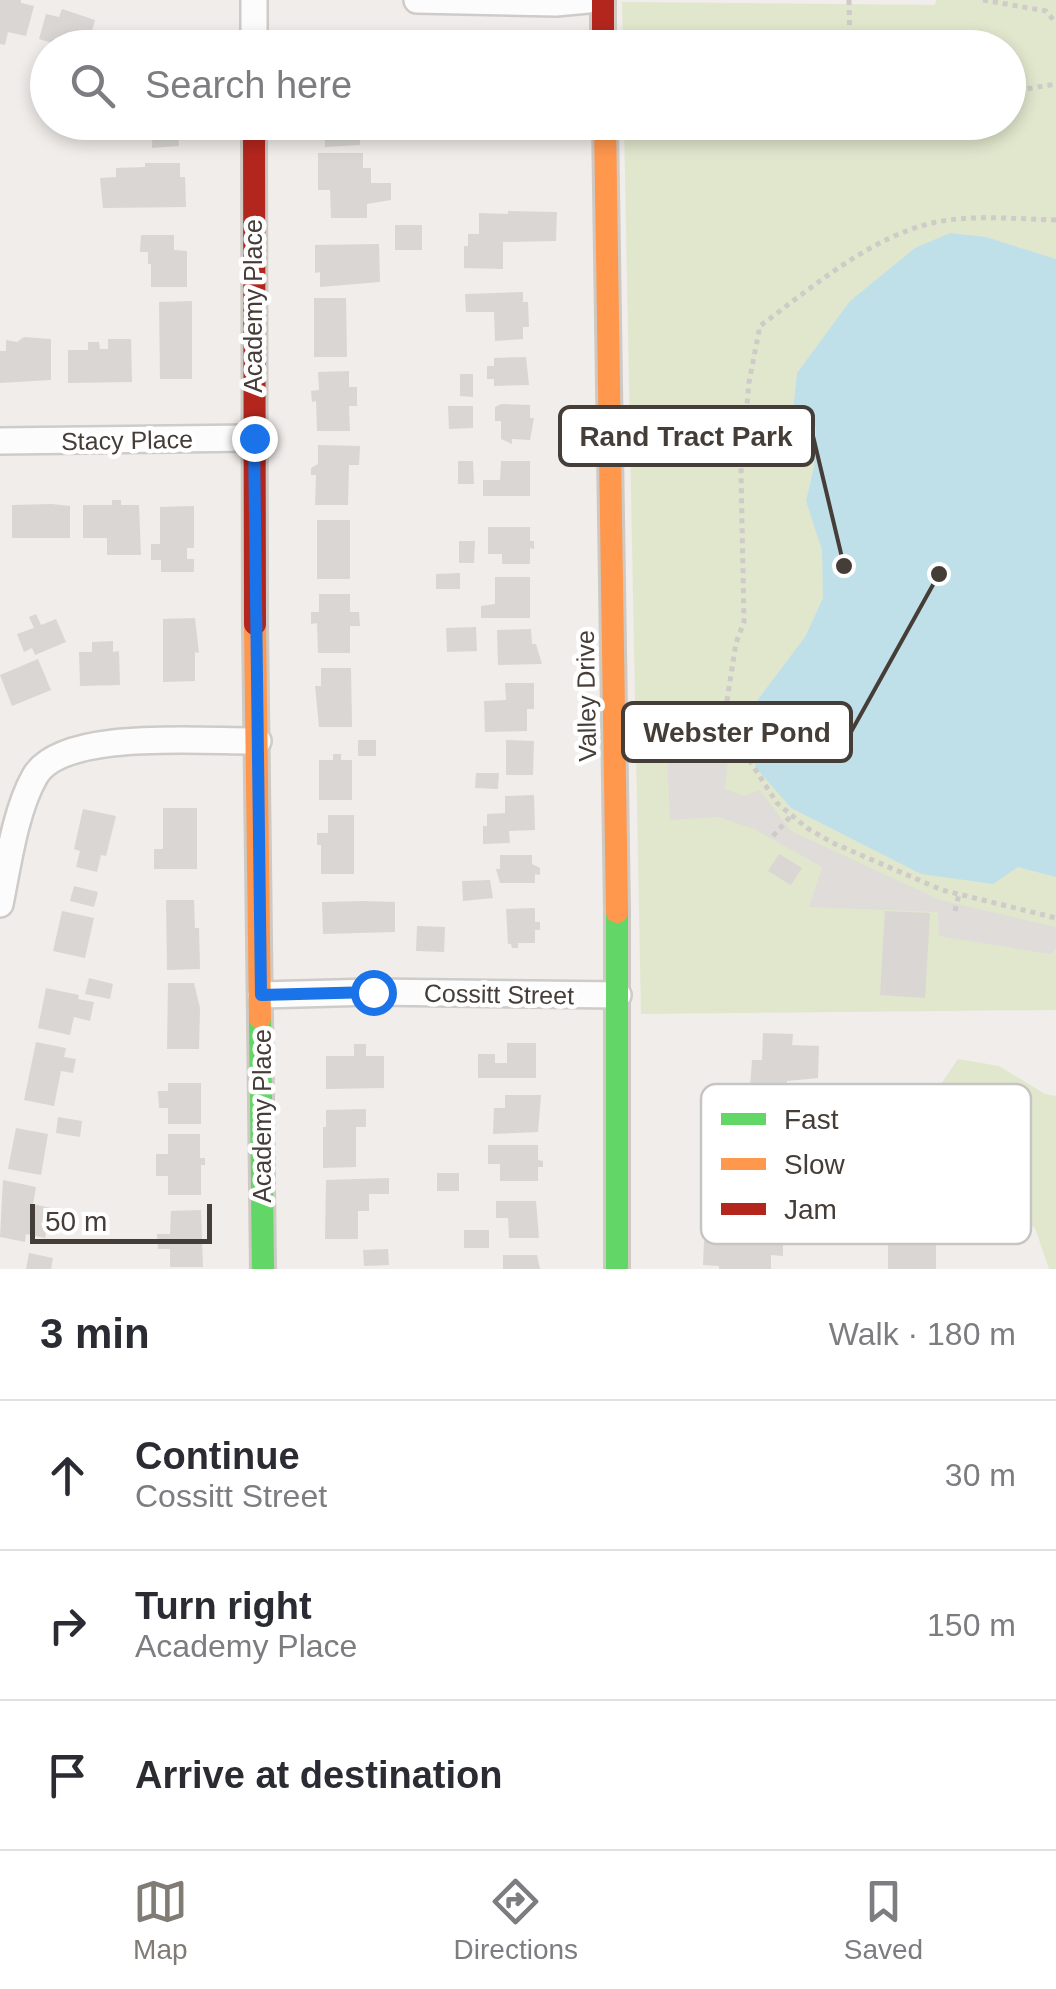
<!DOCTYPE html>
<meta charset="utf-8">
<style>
body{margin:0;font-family:Arial,sans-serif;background:#f7f7f7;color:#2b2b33}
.scale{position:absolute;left:30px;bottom:25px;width:182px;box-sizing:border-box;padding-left:10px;border:5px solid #453d38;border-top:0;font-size:28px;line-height:35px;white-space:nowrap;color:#453d38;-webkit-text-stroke:8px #fff;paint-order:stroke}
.stop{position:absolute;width:30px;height:30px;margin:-22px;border:8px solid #1a73e8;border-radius:50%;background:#fff}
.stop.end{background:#1a73e8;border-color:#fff;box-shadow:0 2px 10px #0008}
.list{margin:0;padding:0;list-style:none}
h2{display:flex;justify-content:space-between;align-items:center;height:130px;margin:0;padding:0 40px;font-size:42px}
h2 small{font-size:32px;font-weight:400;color:#7c7c81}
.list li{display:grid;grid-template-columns:65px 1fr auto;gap:30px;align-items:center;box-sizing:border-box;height:150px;padding:0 40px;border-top:2px solid #e1e1e2}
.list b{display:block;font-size:38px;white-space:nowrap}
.list p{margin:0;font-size:32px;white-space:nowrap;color:#7c7c81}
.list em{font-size:32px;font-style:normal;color:#7c7c81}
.icon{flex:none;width:55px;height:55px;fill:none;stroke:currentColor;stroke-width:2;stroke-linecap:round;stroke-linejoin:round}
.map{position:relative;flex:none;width:1056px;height:1269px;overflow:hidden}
.search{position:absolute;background:#fff;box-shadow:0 5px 15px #0003;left:30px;right:30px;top:30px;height:110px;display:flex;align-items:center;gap:25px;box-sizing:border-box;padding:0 35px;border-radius:55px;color:#7c7c81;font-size:38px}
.sheet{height:580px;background:#fff}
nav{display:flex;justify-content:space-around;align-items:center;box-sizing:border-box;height:140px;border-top:2px solid #e1e1e2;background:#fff;font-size:28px;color:#7c7c81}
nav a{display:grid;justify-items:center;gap:5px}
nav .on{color:#817b76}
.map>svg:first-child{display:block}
</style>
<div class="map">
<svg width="1056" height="1269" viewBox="0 0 1056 1269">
<rect width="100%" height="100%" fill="#f0edea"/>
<path fill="#e1e7cd" d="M936,0H1056V1010L641,1014L624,123L1008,122V48L623,47L622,2L935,5Z
M958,1059L999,1066L1045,1094L1056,1096V1269H1049L1035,1228L957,1159L935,1120L937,1090Z"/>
<path fill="#dfdcda" d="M667,753L728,758L725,789L744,796L760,790L791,831L940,900L1056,927V948L1051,954L939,936L938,912L809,907L822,867L754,829L719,817L670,820Z"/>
<path fill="#c0e0e9" d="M950,233L986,237L1056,259V877L1018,867L993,884L921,874L791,808L757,769L745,743L744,718L805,637L823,598L822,550L806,501L814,466L816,427L793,411L797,373L850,301L915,248Z"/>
<path fill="#d9d6d3" d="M0,0H21V3L34,6L26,36L8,32L5,45L0,44Z
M62,9L95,20L87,48L73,44L72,48H55L58,39L55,38L53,43L39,39L46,14L59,17Z
M157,32L169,34L168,39L183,42L182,48H120L122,38L147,43L150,33L157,34Z
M153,122H185L186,131L178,132L179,146L152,148Z
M318,122H360V145L325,147V134H318Z
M504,122H531V136L504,137Z
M318,153H363V168H371V183H391V200L367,204V218H331L330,190H318Z
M145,163H180V177H185L186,207L103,208L100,178L116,177V168L145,167Z
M508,211L557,212L556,241L503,242V269L464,268V246H468V234H479V213L508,214Z
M395,225H422V250H395Z
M141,235H174V250L187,251V287H151V264H148V252H140Z
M379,244L380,282L320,287V272L315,273V245Z
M523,292V302H528L529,327H523V339L495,341L494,312H466L465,294Z
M314,298H346L347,357H314Z
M192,301V379H160L159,302Z
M24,337L51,339V380L0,383V351H6V340L17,342Z
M108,339H131L132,382L68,383V350H88V342H99L100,349H108Z
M526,357L529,385L494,386V379H487V366H494V358Z
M349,371V387H357V406H349L350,431H317L316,401L312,402L311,391L319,390L318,372Z
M460,374H473V397L460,396Z
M501,404L530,405V418H534L530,440L512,439V444L501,439V421H495V407Z
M448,406H473V428L449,429Z
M318,445L360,446L359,465H349L348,505H315L316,475H311V468L318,464Z
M458,461H473L474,484H458Z
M501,461H530V496H483V480H500Z
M112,500H121V505H139L141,555H107V538H83V505H112Z
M52,504L70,506V538H12V505Z
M194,506V548H187V559H194V572H161V560H151V544H160V507Z
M317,520H350V579H317Z
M488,527H530V541H534V549L530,548V564H502V554H488Z
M459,541H475L474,563H459Z
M460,573V589H436V574Z
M495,577H530V618H481V606L495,604Z
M319,594H350V612H359L360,626H350V653H318L317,623L311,624V612H319Z
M36,614L41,625L56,619L66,642L35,655L32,648L24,652L17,634L34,628L29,617Z
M195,618L199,653L195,652V681L163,682V619Z
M476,627L477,651L447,652L446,628Z
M531,629L532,644H536L542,664L498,665L497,630Z
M113,641V652L119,651L120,685L80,686L79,652H92V642Z
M38,659L51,690L12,706L0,675Z
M321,668H351L352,727H319L315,686H321Z
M505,683H534V709H527V731L485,732L484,701L506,700Z
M358,740H376V756H358Z
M506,740L534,741L533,775H506Z
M333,754H341V760H352V800H319V760H333Z
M476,773H499L498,789L475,788Z
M534,795L535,830L509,831L510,843L483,844V826H487V814L505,813V796Z
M163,808H197V869H154V849H163Z
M83,809L116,816L106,856L101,855L97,872L76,867L80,851L74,849Z
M328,815H354V874H321V845H317V833H328Z
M779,854L802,868L791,885L768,871Z
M500,855H532V864L540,868V875L535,874V883H500L496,869H500Z
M490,880L493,898L463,901L462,881Z
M74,886L98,892L94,907L70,901Z
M166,900H194L195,928H199L200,969L167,970Z
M363,901L395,902V932L323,934L322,902Z
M535,908V922H540V930H535V943H518V948H512L511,944H508L506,909Z
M62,911L94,918L85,958L53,951Z
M885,911L930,913L925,998L880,995Z
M417,926L445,927L444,952L416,951Z
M89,978L113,984L110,999L85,994Z
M168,983H194L200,1008L199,1049H167Z
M46,988L79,995L78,999L94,1002L90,1021L74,1017L70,1035L38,1028Z
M763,1033L793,1034L792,1045L819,1046L818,1078L787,1081L786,1117L748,1116L752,1060H762Z
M36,1042L66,1048L64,1057L76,1059L73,1073L61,1071L54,1106L24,1100Z
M507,1043H536V1078H478V1054H495V1063H507Z
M354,1044H366V1056H384V1088L326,1089V1056H354Z
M168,1083H201V1124H168V1108H159L158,1091H168Z
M505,1095H541L538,1132L493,1134L494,1108H505Z
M366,1109V1127H356V1167L323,1168V1127H326V1110Z
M58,1117L82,1121L80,1137L56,1133Z
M16,1128L48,1134L41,1175L8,1169Z
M168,1134H200V1158H205V1165H201V1195H168V1176H156V1154H168Z
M488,1145H538V1160L543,1161V1167H538V1181H500V1164H488Z
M437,1173H459V1191H437Z
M389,1178V1194H369V1211H358V1239H325L326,1180Z
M3,1180L36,1187L33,1204L51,1208L50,1212L61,1214L57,1235L46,1233L45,1238L26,1234L25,1242L0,1237Z
M496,1201H536L539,1238H509L508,1218H496Z
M201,1210L203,1267H170V1249H158L157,1234H170L171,1211Z
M888,1228H936V1269H888Z
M464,1230H489V1248H464Z
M719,1230L761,1231V1238H783V1256L771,1255V1269H719V1266L703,1265L704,1241H719Z
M388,1249L389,1265L364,1266L363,1250Z
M29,1253L53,1258L51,1269H26Z
M503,1255H537L540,1269H503Z"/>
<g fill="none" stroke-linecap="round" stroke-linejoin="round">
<g stroke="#cecbc8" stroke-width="30">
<path id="street" d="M417,0L556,3L588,0
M254,48V0
M0,441L253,438
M0,904C8,865 15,811 35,776C63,728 206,742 258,741
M261,995L373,992L618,995"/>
</g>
<g stroke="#cec9c2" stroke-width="28">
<path id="fast" d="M617,912V1269
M260,1018L263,1269"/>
</g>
<g stroke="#cec9c2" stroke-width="28">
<path id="slow" d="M605,122L617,912
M255,624L260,1018"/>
</g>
<g stroke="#cec9c2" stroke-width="28">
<path id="jam" d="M603,0V48
M254,122L255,624"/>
</g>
<path stroke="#cecbc8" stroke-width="5" stroke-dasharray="5 5" stroke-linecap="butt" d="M849,0L850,48
M983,0L1046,11L1056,23
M1008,92L1056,84
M1056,220C1016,219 971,214 932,223C869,238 811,288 760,326L749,382L741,472L744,622L736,643L725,713L742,749L777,803L807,828L833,843L942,890L1056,918
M773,836L791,816
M955,911L959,894"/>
<use href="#street" stroke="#fdfcfc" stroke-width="25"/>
<use href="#fast" stroke="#63d668" stroke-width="22"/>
<use href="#slow" stroke="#ff974d" stroke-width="22"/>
<use href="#jam" stroke="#b3261e" stroke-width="22"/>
</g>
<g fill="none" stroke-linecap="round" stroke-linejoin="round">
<path stroke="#1a73e8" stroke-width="12" d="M254,438L261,995L373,992"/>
</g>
<g text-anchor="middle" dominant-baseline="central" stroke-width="9" stroke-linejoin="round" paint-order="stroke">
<g font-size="25" fill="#453d38" stroke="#fff">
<text transform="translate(253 306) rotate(-90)">Academy Place</text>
<text transform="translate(127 440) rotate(-1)">Stacy Place</text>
<text transform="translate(586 696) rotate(-91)">Valley Drive</text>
<text transform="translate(499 994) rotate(1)">Cossitt Street</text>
<text transform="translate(262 1116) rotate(-90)">Academy Place</text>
</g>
</g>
<rect x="701" y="1084" width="330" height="160" rx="15" fill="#fff" stroke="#c7c5c3" stroke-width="2.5"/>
<rect x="721" y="1113" width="45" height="12" fill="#63d668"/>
<rect x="721" y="1158" width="45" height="12" fill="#ff974d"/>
<rect x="721" y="1203" width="45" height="12" fill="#b3261e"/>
<g font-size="28" fill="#453d38">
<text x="784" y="1129">Fast</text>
<text x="784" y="1174">Slow</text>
<text x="784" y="1219">Jam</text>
</g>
<path fill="none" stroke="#453d38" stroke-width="4" d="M844 566L813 436M939 574L851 732"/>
<g fill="#453d38" stroke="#fff" stroke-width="4">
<circle cx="844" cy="566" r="10"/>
<circle cx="939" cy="574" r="10"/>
</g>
<g fill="#fff" stroke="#453d38" stroke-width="4">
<rect x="560" y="407" width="253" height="58" rx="10"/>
<rect x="623" y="703" width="228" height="58" rx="10"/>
</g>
<g font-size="28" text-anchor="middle" font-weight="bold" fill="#453d38">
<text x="686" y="446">Rand Tract Park</text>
<text x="737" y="742">Webster Pond</text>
</g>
</svg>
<div class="scale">50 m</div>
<div class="stop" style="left:373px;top:992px"></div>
<div class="stop end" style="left:254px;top:438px"></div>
<div class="search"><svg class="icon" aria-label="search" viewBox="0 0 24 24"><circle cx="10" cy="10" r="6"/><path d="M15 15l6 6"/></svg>Search here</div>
</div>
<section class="sheet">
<h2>3 min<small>Walk · 180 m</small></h2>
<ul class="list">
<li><svg class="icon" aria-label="ahead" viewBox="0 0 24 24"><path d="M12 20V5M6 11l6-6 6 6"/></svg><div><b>Continue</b><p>Cossitt Street</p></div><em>30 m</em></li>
<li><svg class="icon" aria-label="right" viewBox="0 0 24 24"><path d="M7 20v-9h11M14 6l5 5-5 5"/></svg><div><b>Turn right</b><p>Academy Place</p></div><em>150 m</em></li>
<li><svg class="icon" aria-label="arrive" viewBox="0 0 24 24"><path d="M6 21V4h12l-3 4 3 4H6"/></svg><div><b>Arrive at destination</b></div></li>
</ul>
</section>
<nav>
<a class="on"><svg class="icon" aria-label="map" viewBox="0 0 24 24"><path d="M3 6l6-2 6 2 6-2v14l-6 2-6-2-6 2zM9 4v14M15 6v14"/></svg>Map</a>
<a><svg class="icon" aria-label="directions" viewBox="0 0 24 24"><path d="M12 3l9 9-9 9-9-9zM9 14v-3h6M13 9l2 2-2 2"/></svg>Directions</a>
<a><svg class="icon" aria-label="saved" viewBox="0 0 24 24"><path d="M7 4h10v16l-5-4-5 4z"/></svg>Saved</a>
</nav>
